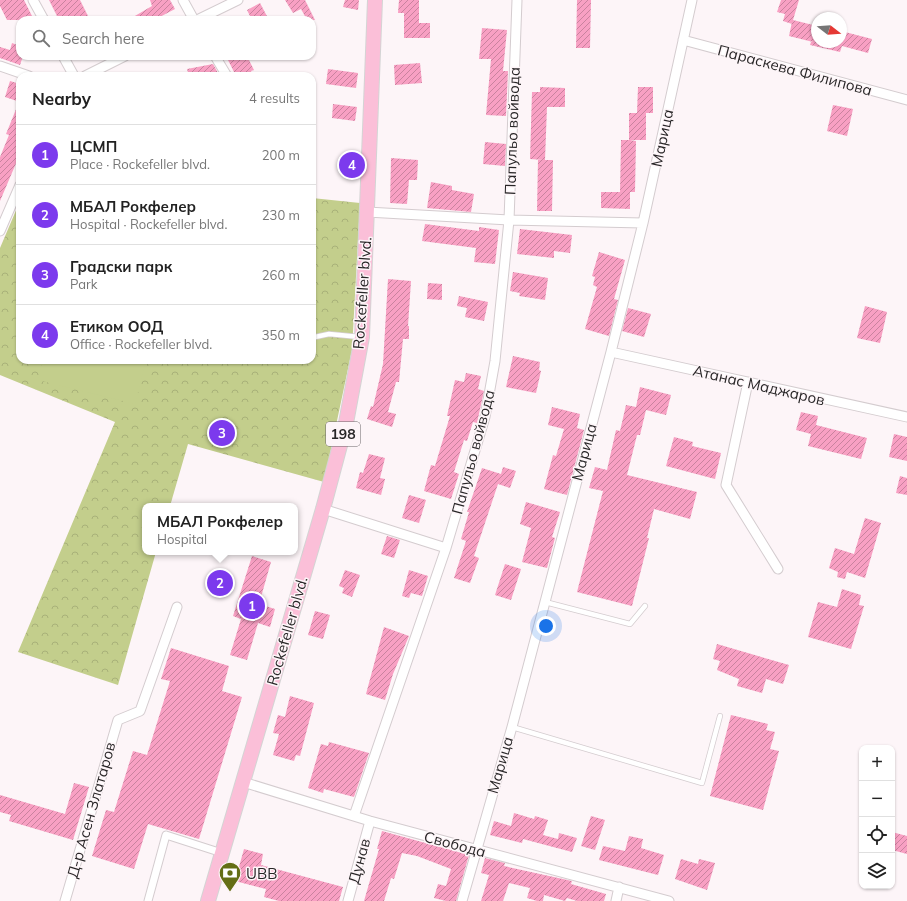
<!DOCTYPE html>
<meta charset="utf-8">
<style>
body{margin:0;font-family:Mulish,sans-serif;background:#f2f2f2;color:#222}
.controls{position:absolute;right:12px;bottom:12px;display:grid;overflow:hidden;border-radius:8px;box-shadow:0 1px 3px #0004}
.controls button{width:36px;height:36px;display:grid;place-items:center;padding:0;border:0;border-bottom:1px solid #e0e0e0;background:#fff;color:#222;font:20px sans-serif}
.compass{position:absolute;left:811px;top:12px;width:36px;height:36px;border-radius:50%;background:#fff;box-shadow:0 1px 3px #0004;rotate:107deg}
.you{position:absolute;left:546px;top:626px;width:14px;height:14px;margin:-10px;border:3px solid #fff;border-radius:50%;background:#1a73e8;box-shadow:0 0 0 6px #1a73e833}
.badge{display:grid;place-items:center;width:26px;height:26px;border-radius:50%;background:#7c3aed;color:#fff;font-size:13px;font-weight:700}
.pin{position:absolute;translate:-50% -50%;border:2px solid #fff;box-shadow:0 1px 4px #0006}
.popup{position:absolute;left:142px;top:503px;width:156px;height:52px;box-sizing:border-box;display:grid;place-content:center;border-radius:8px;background:#fff;filter:drop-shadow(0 1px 3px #0005);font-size:13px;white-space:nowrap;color:#767676}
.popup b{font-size:15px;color:#222}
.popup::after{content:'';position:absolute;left:50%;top:100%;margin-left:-8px;border:8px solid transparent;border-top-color:#fff}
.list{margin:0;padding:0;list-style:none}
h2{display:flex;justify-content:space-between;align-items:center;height:52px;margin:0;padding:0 16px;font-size:17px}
h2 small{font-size:13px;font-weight:400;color:#767676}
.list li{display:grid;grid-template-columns:26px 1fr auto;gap:12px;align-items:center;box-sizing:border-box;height:60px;padding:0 16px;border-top:1px solid #e0e0e0}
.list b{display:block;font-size:15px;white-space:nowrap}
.list p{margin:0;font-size:13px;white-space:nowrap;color:#767676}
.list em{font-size:13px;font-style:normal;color:#767676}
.icon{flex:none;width:22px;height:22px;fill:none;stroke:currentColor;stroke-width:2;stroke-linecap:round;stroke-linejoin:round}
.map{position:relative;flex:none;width:907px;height:901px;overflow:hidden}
.search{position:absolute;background:#fff;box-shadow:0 1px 3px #0004;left:16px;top:16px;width:300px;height:44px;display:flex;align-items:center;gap:10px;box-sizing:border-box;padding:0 14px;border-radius:12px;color:#767676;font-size:15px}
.panel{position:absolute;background:#fff;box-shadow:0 1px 3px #0004;left:16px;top:72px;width:300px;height:292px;border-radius:12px}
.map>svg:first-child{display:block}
</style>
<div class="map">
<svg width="907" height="901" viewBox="0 0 907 901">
<defs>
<pattern id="forest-crowns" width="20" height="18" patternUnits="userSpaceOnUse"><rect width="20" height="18" fill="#c3ce8c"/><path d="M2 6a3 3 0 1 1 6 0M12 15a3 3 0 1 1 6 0" fill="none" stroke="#a8b179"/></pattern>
<pattern id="building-hatch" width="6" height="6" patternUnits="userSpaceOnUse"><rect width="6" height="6" fill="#f8a0c3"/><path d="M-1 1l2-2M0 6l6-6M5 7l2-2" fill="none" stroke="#c9829e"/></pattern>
</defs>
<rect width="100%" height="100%" fill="#fdf5f8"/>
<path fill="url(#forest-crowns)" d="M312,198L360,203L352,350L324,482L188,444L170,506H145V552H156L118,685L18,652L115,422L0,375V248L20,201V360H312Z"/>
<path fill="#c3ce8c" d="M43,360H146L135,404L38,380Z"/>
<path fill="url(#building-hatch)" d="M0,0H24L34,20H7L0,6Z
M49,0H80L90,20H59Z
M150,0H170L175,9L154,20H128L152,6Z
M285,0H305L315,20H307L301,9L293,13Z
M345,0H359L358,10L343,7Z
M399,0H419V23H430V38H404V13H398Z
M577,0H591L590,48H576Z
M781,0H799L793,20L817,26V42H841V37H844L845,32L872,39L868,53L842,46L840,52L810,45L811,42H813L789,36L792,22V24L783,21L785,14L777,12Z
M260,3L269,20H252L247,10Z
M482,28L507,30L503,71H508L506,116L486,115L491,59H479Z
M12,43L20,46V56H23L20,65L0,58V47L10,50Z
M226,56H247L254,70L251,71L253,76H236Z
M420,63L422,83L395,85L394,65Z
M213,64L218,73L206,76H189L187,69Z
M328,69L358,73L356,88L326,84Z
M10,81L20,84V102L5,97Z
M540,87L565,88V107H547L545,160H553L552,211H537L538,159L543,160L530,159L532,92H540Z
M638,87H653V113H646V140H630L636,141L635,192H630V209L601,208V192H620L621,140H629V113H637Z
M19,102H20V154L0,201V157L9,135L6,134Z
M333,104L357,107L355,121L332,118Z
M833,105L853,109L847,136L827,131Z
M485,142L506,144L505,166L483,164Z
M391,158L418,160L417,180H409L407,204L390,203Z
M431,182L452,186V190L474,194L471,212L427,208Z
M425,224L479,231V227L499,230L495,264L474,262L476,248L422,241Z
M520,229L572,235L570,253L554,251V258L517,254Z
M599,252L625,260L614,299L618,300L609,336L585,329L597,287L593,285L595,277L592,276Z
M513,272L548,278L545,300L519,296L520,293L510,291Z
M388,279L411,281L408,326H409V339H403L399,382H396L388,412L396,414L392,427L367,419L371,406L373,407L383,364Z
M428,283L442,284V300L427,299Z
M459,296L488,302L484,321L465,317L467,308L457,306Z
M865,306L887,312L880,343L857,338Z
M628,308L651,314L644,337L622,331Z
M513,356L540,362L539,370L541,371L536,393L506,387Z
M466,373L481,376L478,389L484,391L477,423L473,422L467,441L464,440L454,472L459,474L451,499L424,491L431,465L435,466L450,416H447L455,380L464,382Z
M640,387L671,395L666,415L646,410L640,435H637L627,475L697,492L690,519L654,509L647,538H649L632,606L577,592L603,491L589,488L595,467L607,470L616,430L620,431L626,405L636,407Z
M552,407L580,414L577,428L584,430L567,495L544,489L553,455L556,456L564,429L548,425Z
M801,412L818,416L816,425L867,438L861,459L808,446L811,434L796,430Z
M894,434L907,437V461L889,457Z
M674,437L693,442L692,446L721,453L715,479L666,466Z
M369,454L385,458L380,478L385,479L381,495L356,488L360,472L363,473Z
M503,467L516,471L510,488L498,484L474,556L479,558L470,583L454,578L466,541L461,539L469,512H467L482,468L501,474Z
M900,476L907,478V495L896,493Z
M409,495L426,500L419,523L402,518Z
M526,502L560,512L552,537L555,538L547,568L522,562L531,528L520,524Z
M865,518L881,523L865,578L847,572L845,579L837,577L838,572L829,568L835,548L854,554Z
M387,536L400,540L394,558L381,554Z
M252,556L271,562L259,604L275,609L270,627L258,623L247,660L230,655L241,619L233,616Z
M505,564L521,569L511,600L495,595Z
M345,570L360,575L352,597L342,593L344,588L339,586Z
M409,570L428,576L422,596L411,593L409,598L402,596Z
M842,589L861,595L859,605L864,606L851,649L808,637L818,602L837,607Z
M315,611L330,615L323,639L308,635Z
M384,627L409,636L393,674L385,700L366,694Z
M717,644L789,665L783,684L766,679L762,693L737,686L739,679L717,670L720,661L713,659Z
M171,648L229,666L222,691L242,697L199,839L148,824L134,869L92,856L106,810L114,812L133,751L147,755L170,681L161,679Z
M290,696L314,703L300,756L296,755L294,761L273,755L279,734L273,733L278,715L285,717Z
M731,715L768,724L766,730L775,732L770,749L779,751L763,810L710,796Z
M329,742L369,753L354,797L324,789L323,793L308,788L321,744L328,746Z
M74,783L89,787L73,840L9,821L11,815L0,812V795L65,814Z
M514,813L534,819L535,816L548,820L543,835L558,839L559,833L577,838L572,852L523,839L522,843L490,835L494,821L511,826Z
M591,816L605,820L595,850L581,846Z
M382,831L469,855L456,901H446L434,898L438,884L446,886L451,869L417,856L402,853L394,879L391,878L384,901H364L379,849H377Z
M892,832L907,836V854L892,850Z
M629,836L643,839L641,848L664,855L658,875L599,860L603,846L625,851Z
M244,849L263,854L261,865L343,887L339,901H279L264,897L266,889L235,881Z
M485,858L505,863L504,866L572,881L571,884L606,894L604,901H577L567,898L565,901L544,895L543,901H537L527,898L530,888L509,883L503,901H481L489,875L481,873Z
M681,859L698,864L699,859L715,863L707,890L675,879Z"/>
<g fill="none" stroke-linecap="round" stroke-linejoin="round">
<g stroke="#d4cccf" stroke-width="6">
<path id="service" d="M315,337L329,334L360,337
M545,602L630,624L645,606
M512,727L702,783L720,716"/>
</g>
<g stroke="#d4cccf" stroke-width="9">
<path id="pedestrian" d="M148,901L166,835L222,853"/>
</g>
<g stroke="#d4cccf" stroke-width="11">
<path id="minor" d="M33,0L44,20
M183,0L194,20
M197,20L238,0
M683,40L907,100
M63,56L74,76
M215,56L227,76
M0,66L29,76
M85,76L125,56
M367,212L509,220L643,223
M0,231L20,185
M611,352L907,417
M748,382L726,485L778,569
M323,509L446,548
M243,782L370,821L669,901
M354,816L446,548L485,417L495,361L509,220L517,0
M65,901L118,720L140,711L177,607
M348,901L370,821
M462,901L512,727L611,352L643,223L692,0
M616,901L619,887"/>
</g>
<g stroke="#d4d4d4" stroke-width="16">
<path id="primary" d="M208,901L323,509L346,423L362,337L375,0"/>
</g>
<use href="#service" stroke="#fff" stroke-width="4.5"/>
<use href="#pedestrian" stroke="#fff" stroke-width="7"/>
<use href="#minor" stroke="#fff" stroke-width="9"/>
<use href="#primary" stroke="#fbbfd8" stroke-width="14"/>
</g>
<defs>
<g id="bank-pin" transform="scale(1.15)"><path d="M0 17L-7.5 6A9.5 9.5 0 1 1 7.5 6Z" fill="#646e15" stroke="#fdf5f8"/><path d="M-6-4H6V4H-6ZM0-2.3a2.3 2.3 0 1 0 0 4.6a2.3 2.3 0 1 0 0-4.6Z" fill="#fff"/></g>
</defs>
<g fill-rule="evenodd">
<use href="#bank-pin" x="230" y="873"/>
</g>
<g text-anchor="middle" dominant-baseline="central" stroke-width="3" stroke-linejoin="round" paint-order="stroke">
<rect fill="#fdf5f8" stroke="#686466" stroke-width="1" x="326" y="422" width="34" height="24" rx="3"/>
<g font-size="14" font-weight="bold" fill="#282627">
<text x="343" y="434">198</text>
</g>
<g font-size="15" fill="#282627" stroke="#fdf5f8">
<text transform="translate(795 70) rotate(15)">Параскева Филипова</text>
<text transform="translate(512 131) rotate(-88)">Папульо войвода</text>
<text transform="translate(662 138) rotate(-78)">Марица</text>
<text transform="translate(362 293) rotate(-86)">Rockefeller blvd.</text>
<text transform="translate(759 385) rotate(13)">Атанас Маджаров</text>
<text transform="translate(473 452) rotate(-75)">Папульо войвода</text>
<text transform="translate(584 452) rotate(-75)">Марица</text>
<text transform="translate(287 631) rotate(-74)">Rockefeller blvd.</text>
<text transform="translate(500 765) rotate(-74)">Марица</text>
<text transform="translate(91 810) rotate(-74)">Д-р Асен Златаров</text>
<text transform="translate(455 844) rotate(15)">Свобода</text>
<text transform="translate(359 861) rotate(-75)">Дунав</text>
</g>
<g font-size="15" fill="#282627" stroke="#fdf5f8" text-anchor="start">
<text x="246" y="873">UBB</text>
</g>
</g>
</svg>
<div class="controls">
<button>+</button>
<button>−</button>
<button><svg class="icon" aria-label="locate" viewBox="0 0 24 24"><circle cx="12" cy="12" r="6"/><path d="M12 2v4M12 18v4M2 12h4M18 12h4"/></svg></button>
<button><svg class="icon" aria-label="layers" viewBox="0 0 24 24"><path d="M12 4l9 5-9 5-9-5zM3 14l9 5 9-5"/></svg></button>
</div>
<svg class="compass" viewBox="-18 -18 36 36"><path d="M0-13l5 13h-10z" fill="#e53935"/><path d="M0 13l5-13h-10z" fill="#767676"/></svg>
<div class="you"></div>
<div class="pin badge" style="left:252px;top:606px">1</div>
<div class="pin badge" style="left:220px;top:583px">2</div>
<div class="popup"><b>МБАЛ Рокфелер</b>Hospital</div>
<div class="pin badge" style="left:222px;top:433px">3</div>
<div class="pin badge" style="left:352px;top:165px">4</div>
<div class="search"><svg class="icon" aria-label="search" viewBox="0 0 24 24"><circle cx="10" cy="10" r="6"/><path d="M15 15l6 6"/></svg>Search here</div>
<section class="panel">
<h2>Nearby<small>4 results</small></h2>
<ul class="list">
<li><span class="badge">1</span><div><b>ЦСМП</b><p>Place · Rockefeller blvd.</p></div><em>200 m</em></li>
<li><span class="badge">2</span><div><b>МБАЛ Рокфелер</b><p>Hospital · Rockefeller blvd.</p></div><em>230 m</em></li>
<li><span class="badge">3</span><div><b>Градски парк</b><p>Park</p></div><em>260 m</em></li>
<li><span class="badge">4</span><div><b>Етиком ООД</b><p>Office · Rockefeller blvd.</p></div><em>350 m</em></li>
</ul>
</section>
</div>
